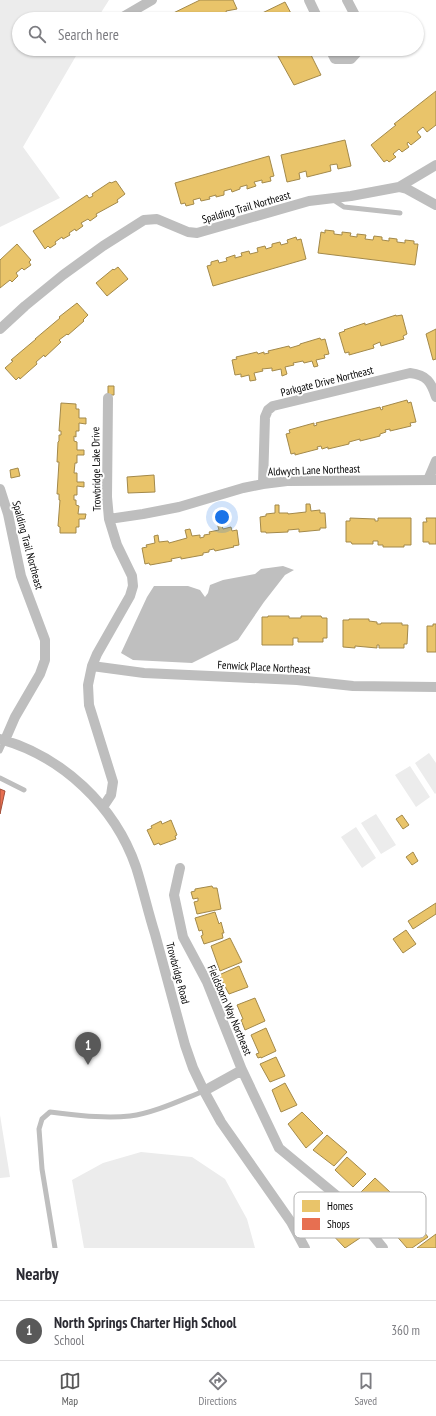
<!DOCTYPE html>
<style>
body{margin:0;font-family:"PT Sans Narrow",sans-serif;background:#f7f7f7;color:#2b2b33}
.you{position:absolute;left:222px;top:517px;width:14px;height:14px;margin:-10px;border:3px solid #fff;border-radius:50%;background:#1a73e8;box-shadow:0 0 0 6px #1a73e833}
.badge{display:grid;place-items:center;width:26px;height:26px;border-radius:50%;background:#595959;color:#fff;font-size:13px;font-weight:700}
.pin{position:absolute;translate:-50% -33px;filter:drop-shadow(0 1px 2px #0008)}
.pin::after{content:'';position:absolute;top:21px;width:14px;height:12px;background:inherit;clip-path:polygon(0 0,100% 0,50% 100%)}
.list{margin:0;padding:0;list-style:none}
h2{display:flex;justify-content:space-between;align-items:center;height:52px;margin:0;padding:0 16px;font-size:17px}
h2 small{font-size:13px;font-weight:400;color:#7c7c81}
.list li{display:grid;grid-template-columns:26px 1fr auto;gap:12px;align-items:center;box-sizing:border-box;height:60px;padding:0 16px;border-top:1px solid #e1e1e2}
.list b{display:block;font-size:15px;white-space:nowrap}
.list p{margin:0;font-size:13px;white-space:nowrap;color:#7c7c81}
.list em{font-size:13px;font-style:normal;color:#7c7c81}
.icon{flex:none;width:22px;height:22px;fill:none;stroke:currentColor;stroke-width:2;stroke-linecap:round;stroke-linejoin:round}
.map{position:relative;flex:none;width:436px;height:1248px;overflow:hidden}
.search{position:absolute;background:#fff;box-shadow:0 1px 3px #0004;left:12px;right:12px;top:12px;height:44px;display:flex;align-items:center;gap:10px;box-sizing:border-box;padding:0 14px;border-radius:22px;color:#7c7c81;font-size:15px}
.sheet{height:112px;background:#fff}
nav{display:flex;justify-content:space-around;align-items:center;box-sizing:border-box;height:56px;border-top:1px solid #e1e1e2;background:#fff;font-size:11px;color:#7c7c81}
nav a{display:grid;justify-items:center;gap:2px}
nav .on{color:#595959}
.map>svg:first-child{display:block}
</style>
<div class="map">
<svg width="436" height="1248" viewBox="0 0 436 1248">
<rect width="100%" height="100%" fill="#fff"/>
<path fill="#ececec" d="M0,0H109L97,19H19V49H80L23,147L60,198L0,227Z
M429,753L436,763V793L435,794L415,763Z
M410,766L430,797L416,807L395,775Z
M376,814L396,845L381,854L361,823Z
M356,827L376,858L362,868L341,837Z
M0,1115L10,1177L0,1178Z
M141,1152L192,1157L225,1179L247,1219L255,1248H84L72,1180L103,1163Z"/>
<path fill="#bfbfbf" d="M283,566L294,570L285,575L264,602L238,640L192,663L133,660L121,653L147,597L154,586H188L200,590L205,597L208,593L210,585L223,580L255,574L261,569Z"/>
<path fill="#e9c46a" stroke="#a3894a" d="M200,0H233L237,9L226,11L228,19H161Z
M285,2L294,19H257L256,16Z
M274,49H308L321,75L294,85Z
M436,91V125L427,132L423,127L417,132L421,137L411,145L408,142L407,144L409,147L402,152L399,149L393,154L396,157L389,162L387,160L384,162L371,145L396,125L394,124Z
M345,140L351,166L338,169L337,164L330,165L331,171L307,177L306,171L299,173L300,179L287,182L281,155Z
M269,156L274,176L270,177L271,181L262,183V180L254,182L256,186L247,189V185L240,187V189L232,192L231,189L224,191V195L216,197V195L209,197L210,199L201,201L200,198L193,200L194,204L186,206L185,203L181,204L175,183Z
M116,181L125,194L117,200L118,202L96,214L97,216L90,221L88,219L81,223L83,226L76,231L75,229L69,233L70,235L63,239L62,237L55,242L56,244L50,248L48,246L45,249L33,231L87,195L89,198L93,196L92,194L110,182L111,183Z
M325,230L334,231V234L342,235V232L351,233L350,236L357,237V234L366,235L365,239L373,240L374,236L382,237V240L389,241V238L397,239V242L405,243V240L414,241V244H418L415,265L318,253L321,232L325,233Z
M296,237L297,240L301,239L306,259L213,286L207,266L211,265V262L218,260L219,263L227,261L226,258L235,255V258L242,256L241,253L249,251L250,254L258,252L257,248L265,246L266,249L272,247V244L280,242L281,245L288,243L287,240Z
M17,244L31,260L29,262L31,265L24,270L22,268L16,273L18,276L12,282L10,280L0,288V260Z
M118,267L128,279L107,296L96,283L113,269L114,270Z
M77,303L88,315L83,320L84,321L68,335L67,334L59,340L61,342L45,357L44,355L36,362L37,364L20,379L19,377L16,380L5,368L13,361L11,360L36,339H35L60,318L59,317Z
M396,315V316L402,315L407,334L403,336L404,339L381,346L380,342L373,345L374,348L349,355V352L345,353L339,333L345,331L344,330L365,323V325Z
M436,329V359L433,360L426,334Z
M320,338L321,340L325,339L329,354L324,355L325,358L316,360L318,366L314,367L312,361L304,363L303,361L293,363L294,365L285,367L287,374L282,376L281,369L272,371V368L262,369L263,371L254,373L256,380L250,381L249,375L241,377V374L235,375L232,360L237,359L236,357L257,352L258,354L264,352V354L269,353L268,351L289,346L290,348L300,345V344Z
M108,386H114V395H108Z
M407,400L408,403L411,402L416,422L410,423L411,426L390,431V429L385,430L386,432L380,434V436L360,441V439L349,442V444L328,449V447L322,449L321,446L317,447L318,449L295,455V453L291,454L286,434L290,433L289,430L314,423V426L317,425L316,423L380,407L381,410L383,409L382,407Z
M61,403L76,404V409H79V418H86V424L79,423V431H76V437L74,436V441L77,442V450H84V455H77V463H75L74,473H77V482H84V487L77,486V495H74V500H76V505L79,506L78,514H86L85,519H79V527H76V533H60V527L58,526L60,500H59V494H57L59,462H57L58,442L59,441V435H61V431H59Z
M18,468L20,476L11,478L10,470Z
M154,475L155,492L128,493L127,477Z
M306,504H310L311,511L320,510V513H325L326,528H320V530L299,532V529L288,530V532L266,533V532H261L260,517L266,516V514L275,513V505H279V513H288V514L306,512Z
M350,518L375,519V521H378V518H411V545H404V547H383V545H378V541H373V544H352L351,542H346V521H350Z
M426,518H436V544H429V542H423V522H427Z
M221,522L223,529L231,527L232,531L237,530L239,545L233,546L234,547L215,551L214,549L209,550V552L203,553V555L181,559V557L171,559L172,561L150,565L149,563L145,564L142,548L147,547L146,545L155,543L154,536L158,535L159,542L168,541L169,543L187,538L185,530L190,529L192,536L200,535V538L204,537V535L210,534L209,532L219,530L217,523Z
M268,616H289V618H301V616H321L322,618H327V638H323V642H298V638H293V645H262V617H268Z
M349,619H369V621L377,622V624H381V623H402V625H408L407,644H404V648H379V645H377V648L355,646V648L343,647V620H349Z
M433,624H436V652H427V626H433Z
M402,815L409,825L403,829L396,819Z
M171,820L177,835L175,836L176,839L160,845L159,843L154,845L147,830L152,828L151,826L161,821L162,824Z
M413,852L418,861L412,865L406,857Z
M212,886L213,888H217L221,909L197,914L194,902L198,901V898L193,899L191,892L195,891V889Z
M436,903V914L413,929L408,921Z
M215,912L219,924L221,922L224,933H222L223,938L204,944L201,936L203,935L202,930L199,931L195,918Z
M406,930L416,944L403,953L393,939Z
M230,938L242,962L220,971L211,946Z
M239,966L248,987L229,994L219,975Z
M255,998L265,1021L245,1030L241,1020L243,1019L237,1005Z
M266,1028L276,1051L261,1058V1057L258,1058L256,1054L259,1053L251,1035Z
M276,1057L285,1076L270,1082L260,1064Z
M285,1083L297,1105L281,1112L272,1090Z
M302,1112L323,1133L306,1148L288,1124Z
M327,1135L347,1152L334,1166L313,1150Z
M347,1157L366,1174L353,1187L335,1170Z
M375,1178L390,1192L373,1207L360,1193Z
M343,1216L360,1238L345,1248L327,1229Z
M413,1218L428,1237L412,1248H407L394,1233Z
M436,1234V1248H417Z"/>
<path fill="#e76f51" stroke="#a24e39" d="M0,789L5,791L0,814Z"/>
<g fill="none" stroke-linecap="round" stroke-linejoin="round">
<path stroke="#bebebe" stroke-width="5" d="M332,199L344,207L400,213
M0,751L5,740
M0,778L24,790
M55,1248L42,1169L39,1129L42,1119L50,1112C77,1115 104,1119 130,1116C154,1113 181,1100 204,1091"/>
<path stroke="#bebebe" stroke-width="10" d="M309,0L318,19
M347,0L357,19
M121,18L152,0
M330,49L335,59H351L360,49
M399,187L407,189L436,205
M0,329L25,306L63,275L103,246L144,220L157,219L188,232L197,233L309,201L351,196L399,187L436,165
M428,480L436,461
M263,484L265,417L268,410L273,406L410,373C427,375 431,382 436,397
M0,489L8,514L21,576L45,640V660L40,674L15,717L5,740
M109,519L143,514L179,507L243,488L263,484L287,481L436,480
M92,666L144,673L297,680L353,686L436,687
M0,739C62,756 115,806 136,867C143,889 148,912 155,934C165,971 175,1008 185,1045L193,1068L204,1091L221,1122L291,1222L305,1248
M103,807L111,795L113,782L89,705L88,685L92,666L97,654L130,596L133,586L132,576L117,545L109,519L107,497L108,398
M180,868L174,895L183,937L207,982L242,1070L279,1148L348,1205L383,1248
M204,1091L242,1070"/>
</g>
<g text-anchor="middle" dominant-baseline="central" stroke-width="4" stroke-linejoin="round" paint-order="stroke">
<g font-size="11" fill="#000" stroke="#fff">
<text transform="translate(246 207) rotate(-16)">Spalding Trail Northeast</text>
<text transform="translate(327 381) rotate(-14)">Parkgate Drive Northeast</text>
<text transform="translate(96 469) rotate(-91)">Trowbridge Lake Drive</text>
<text transform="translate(314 470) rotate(-2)">Aldwych Lane Northeast</text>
<text transform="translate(28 545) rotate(75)">Spalding Trail Northeast</text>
<text transform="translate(264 667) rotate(3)">Fenwick Place Northeast</text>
<text transform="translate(178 973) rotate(75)">Trowbridge Road</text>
<text transform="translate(230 1010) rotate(67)">Fieldsborn Way Northeast</text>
</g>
</g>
<rect x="294" y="1192" width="132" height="46" rx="6" fill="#fff" stroke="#b2b2b2" stroke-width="1"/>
<rect x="302" y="1200" width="18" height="12" fill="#e9c46a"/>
<rect x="302" y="1218" width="18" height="12" fill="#e76f51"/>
<g font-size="11" fill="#000">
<text x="327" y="1210">Homes</text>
<text x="327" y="1228">Shops</text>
</g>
</svg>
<div class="you"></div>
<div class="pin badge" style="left:88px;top:1065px">1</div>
<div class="search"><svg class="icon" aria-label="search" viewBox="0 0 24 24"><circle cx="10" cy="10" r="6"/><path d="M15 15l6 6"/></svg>Search here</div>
</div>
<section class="sheet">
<h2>Nearby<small></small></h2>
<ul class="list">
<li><span class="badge">1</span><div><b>North Springs Charter High School</b><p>School</p></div><em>360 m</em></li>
</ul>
</section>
<nav>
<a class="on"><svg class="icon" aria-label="map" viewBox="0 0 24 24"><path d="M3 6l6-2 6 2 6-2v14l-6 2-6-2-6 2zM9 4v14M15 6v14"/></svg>Map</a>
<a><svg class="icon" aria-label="directions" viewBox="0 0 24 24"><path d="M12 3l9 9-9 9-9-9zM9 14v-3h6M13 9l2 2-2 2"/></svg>Directions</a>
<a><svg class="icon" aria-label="saved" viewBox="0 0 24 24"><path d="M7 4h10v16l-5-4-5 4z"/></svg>Saved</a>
</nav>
